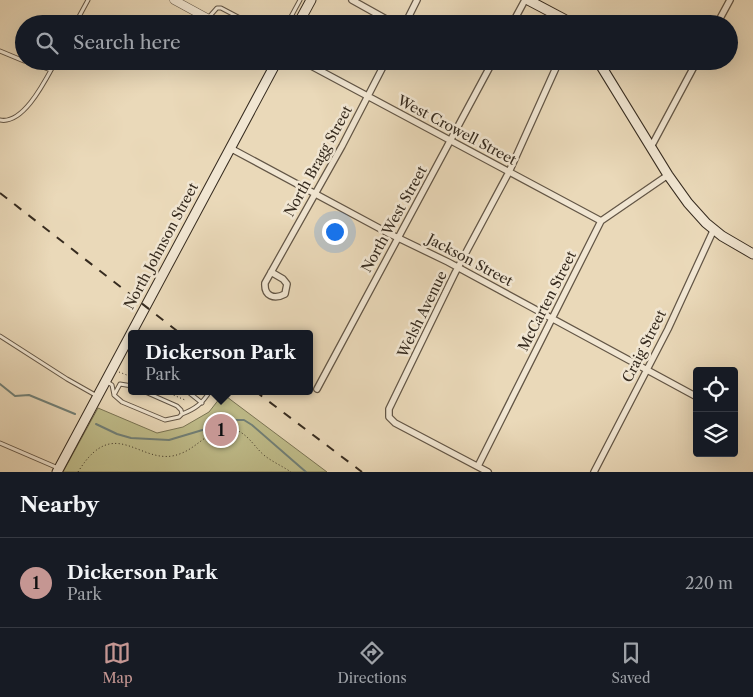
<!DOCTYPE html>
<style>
body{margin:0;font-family:"Libre Caslon Text",serif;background:#242831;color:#f1f3f6}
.controls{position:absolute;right:15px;bottom:15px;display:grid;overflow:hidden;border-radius:5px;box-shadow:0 5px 20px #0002}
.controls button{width:45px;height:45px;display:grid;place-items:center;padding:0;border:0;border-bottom:1px solid #363941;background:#171b24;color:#f1f3f6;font:25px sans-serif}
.you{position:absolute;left:334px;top:231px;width:18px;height:18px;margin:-12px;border:4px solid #fff;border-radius:50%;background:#1a73e8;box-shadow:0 0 0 8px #1a73e833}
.badge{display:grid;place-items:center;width:32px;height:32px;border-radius:50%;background:#c59692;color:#111;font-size:16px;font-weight:700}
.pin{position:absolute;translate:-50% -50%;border:2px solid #fff;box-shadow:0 1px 5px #0006}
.popup{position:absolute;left:128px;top:330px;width:185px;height:65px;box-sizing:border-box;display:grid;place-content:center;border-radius:5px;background:#171b24;filter:drop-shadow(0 1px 4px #0005);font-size:16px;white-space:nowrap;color:#9ea1a6}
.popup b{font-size:19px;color:#f1f3f6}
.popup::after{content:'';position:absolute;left:50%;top:100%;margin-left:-10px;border:10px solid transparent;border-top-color:#171b24}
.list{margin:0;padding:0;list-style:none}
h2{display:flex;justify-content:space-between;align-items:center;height:65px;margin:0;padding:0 20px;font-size:21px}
h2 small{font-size:16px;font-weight:400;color:#9ea1a6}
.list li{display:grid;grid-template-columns:32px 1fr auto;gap:15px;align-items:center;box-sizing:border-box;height:90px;padding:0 20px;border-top:1px solid #363941}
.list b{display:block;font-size:19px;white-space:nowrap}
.list p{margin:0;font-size:16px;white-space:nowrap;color:#9ea1a6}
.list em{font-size:16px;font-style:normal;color:#9ea1a6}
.icon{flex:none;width:28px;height:28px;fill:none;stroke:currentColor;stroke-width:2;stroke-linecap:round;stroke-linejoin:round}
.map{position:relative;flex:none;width:753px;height:472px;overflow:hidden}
.search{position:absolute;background:#171b24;box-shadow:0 5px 20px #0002;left:15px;right:15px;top:15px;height:55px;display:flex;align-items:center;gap:12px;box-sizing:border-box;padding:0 18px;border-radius:28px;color:#9ea1a6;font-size:19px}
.sheet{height:155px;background:#171b24}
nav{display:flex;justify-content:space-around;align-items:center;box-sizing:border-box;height:70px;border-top:1px solid #363941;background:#171b24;font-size:14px;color:#9ea1a6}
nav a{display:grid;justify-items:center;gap:2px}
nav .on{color:#c59692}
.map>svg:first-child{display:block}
</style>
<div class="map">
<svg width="753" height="472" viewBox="0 0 753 472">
<rect width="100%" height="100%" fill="#ead9b9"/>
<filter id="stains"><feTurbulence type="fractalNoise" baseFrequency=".004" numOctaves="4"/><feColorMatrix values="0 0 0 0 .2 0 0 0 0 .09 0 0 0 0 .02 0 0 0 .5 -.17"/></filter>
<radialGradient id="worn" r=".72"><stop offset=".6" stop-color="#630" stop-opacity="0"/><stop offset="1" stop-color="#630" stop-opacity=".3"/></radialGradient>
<path fill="#bfbc8a" stroke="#7a7454" d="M223,394L327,472H63L98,408L157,433L183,427L209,412Z"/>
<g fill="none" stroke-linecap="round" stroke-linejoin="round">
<path stroke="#718078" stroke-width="2" d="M0,384L15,396L29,395L75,414
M96,424L117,434L131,438L169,440L236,420H244L252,425L306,472"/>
<g stroke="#635646" stroke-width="5">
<path id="service" d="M209,17L217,8H221L240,18L241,24
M75,24L88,0
M287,24L300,0
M0,51L24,61
M25,61L51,70
M0,120C24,125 46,79 56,61
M0,336L67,379L97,396
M106,381L112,385L114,395L122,402L165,420L179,417L182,414L181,410L177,406L143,391
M187,391L202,403
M114,395L120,384L132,386
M182,414C195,409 202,404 210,391
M0,443L58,468"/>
</g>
<g stroke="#635646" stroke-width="8">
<path id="minor" d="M352,0L395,24
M405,24L417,0
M512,24L525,0
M717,24L730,0
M302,61L601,221
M651,147L697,61
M230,148L390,234L448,262L697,397
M271,272L283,279L287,284L285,294C274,300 264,296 265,283L342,146L386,61
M317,389L493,61
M478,466L601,221L668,175
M488,472L395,423L389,417V409L455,273L509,172L559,61
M594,472L668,329L714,229"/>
</g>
<g stroke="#635646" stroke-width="9">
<path id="tertiary" d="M174,0L218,24"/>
</g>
<g stroke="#362b1f" stroke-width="11">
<path id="secondary" d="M528,0L564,19L569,24
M298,24L311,0
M598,61L668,175L688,203L706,223L722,236L753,254
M57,472L277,61"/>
</g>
<path stroke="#362b1f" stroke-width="1" stroke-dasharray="1 2.5" stroke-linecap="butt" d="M119,372L132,377
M164,391L185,400
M78,472C116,410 142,471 182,453C200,446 214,423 236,430C249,435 255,448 265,456C273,462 282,466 291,472"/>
<use href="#service" stroke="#f1e6d2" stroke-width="3"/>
<use href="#minor" stroke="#f1e6d2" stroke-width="5.5"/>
<use href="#tertiary" stroke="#f1e6d2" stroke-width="8"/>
<use href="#secondary" stroke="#f1e6d2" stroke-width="9"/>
<path stroke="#362b1f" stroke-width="2" stroke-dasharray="9 9" stroke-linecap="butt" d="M0,193L181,334
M255,391L362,472"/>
</g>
<g text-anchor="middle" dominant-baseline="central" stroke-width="5" stroke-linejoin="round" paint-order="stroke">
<g font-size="14" fill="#362b1f" stroke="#f1e6d2">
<text transform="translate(457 130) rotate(28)">West Crowell Street</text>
<text transform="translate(318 161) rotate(-61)">North Bragg Street</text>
<text transform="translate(394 219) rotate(-61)">North West Street</text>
<text transform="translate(161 246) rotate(-62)">North Johnson Street</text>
<text transform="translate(470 260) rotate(28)">Jackson Street</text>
<text transform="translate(547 301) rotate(-63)">McCarten Street</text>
<text transform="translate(422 314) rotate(-64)">Welsh Avenue</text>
<text transform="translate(644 346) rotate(-63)">Craig Street</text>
</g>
</g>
<rect width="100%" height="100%" filter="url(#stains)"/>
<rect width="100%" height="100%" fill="url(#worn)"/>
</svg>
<div class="controls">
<button><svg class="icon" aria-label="locate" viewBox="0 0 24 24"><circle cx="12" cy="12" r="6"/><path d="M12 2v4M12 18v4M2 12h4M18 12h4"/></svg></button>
<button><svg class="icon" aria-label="layers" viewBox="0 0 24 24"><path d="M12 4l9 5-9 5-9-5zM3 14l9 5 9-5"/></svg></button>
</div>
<div class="you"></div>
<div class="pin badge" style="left:221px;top:430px">1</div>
<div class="popup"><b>Dickerson Park</b>Park</div>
<div class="search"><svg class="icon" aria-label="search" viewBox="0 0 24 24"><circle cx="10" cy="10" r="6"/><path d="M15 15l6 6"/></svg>Search here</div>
</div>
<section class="sheet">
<h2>Nearby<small></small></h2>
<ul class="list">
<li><span class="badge">1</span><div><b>Dickerson Park</b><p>Park</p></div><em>220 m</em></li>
</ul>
</section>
<nav>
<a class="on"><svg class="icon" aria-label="map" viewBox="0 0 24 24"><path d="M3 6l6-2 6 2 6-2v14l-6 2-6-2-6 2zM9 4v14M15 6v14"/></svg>Map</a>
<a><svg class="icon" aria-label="directions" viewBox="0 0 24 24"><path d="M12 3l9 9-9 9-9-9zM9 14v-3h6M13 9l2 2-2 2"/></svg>Directions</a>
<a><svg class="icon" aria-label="saved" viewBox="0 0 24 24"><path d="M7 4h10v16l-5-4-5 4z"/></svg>Saved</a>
</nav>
